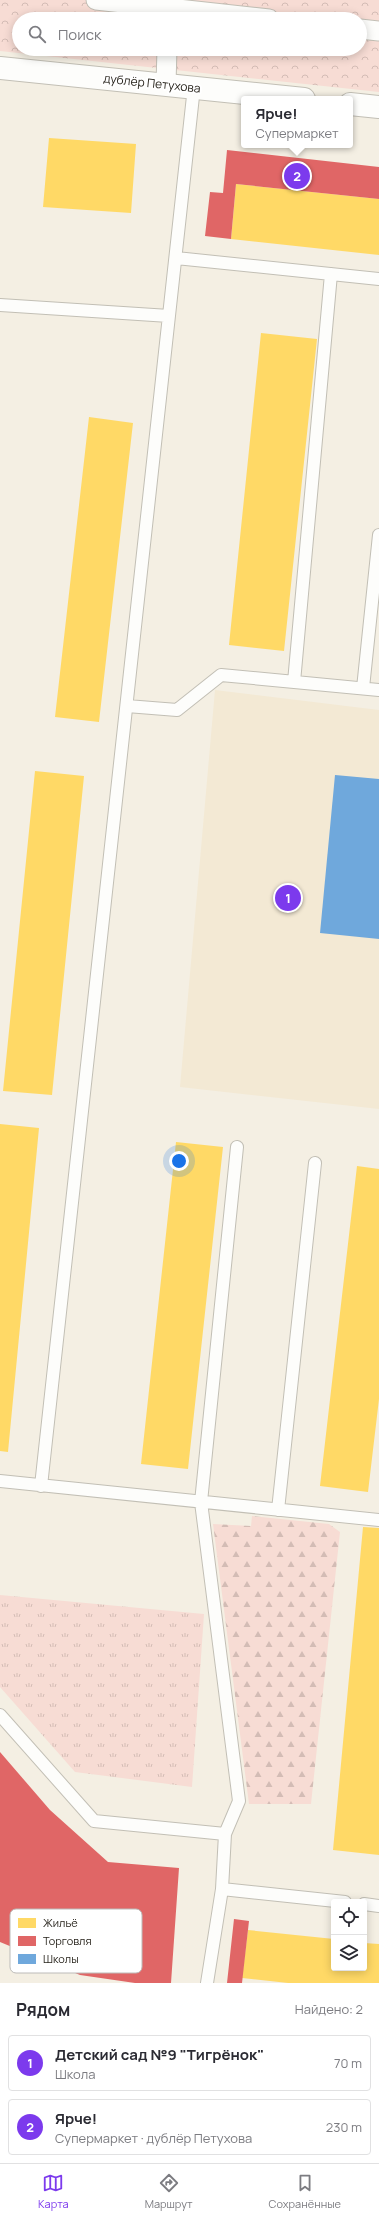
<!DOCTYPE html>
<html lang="ru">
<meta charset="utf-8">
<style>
body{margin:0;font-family:Manrope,sans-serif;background:#f7f7f7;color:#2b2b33}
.controls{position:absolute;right:12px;bottom:12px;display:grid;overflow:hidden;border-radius:4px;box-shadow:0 2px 10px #0003}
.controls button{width:36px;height:36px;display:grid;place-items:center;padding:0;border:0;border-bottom:1px solid #e1e1e2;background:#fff;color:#2b2b33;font:20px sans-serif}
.you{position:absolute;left:179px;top:1161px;width:14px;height:14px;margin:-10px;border:3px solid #fff;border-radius:50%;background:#1a73e8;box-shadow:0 0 0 6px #1a73e833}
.badge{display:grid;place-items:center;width:26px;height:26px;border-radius:50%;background:#7c3aed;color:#fff;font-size:13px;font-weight:700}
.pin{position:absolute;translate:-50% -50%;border:2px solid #fff;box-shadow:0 1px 4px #0006}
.popup{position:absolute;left:241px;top:96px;width:112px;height:52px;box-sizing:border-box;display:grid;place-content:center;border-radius:4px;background:#fff;filter:drop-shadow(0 1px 3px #0005);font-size:13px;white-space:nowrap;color:#7c7c81}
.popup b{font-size:15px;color:#2b2b33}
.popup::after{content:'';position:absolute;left:50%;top:100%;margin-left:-8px;border:8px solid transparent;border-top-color:#fff}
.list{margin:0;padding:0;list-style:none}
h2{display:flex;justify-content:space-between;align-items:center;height:52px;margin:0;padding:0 16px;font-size:17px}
h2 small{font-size:13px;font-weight:400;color:#7c7c81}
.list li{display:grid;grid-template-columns:26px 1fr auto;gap:12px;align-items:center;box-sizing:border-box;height:56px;margin:0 8px 8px;padding:0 8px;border:1px solid #e1e1e2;border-radius:4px}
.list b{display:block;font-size:15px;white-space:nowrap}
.list p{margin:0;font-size:13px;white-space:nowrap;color:#7c7c81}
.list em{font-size:13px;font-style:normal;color:#7c7c81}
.icon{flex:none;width:22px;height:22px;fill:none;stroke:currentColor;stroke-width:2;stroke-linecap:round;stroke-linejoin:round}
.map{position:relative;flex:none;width:379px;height:1983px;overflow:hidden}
.search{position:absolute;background:#fff;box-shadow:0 2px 10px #0003;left:12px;right:12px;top:12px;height:44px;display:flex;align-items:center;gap:10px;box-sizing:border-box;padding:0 14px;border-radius:22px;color:#7c7c81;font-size:15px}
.sheet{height:180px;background:#fff}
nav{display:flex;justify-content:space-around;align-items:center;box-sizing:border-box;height:56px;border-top:1px solid #e1e1e2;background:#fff;font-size:11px;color:#7c7c81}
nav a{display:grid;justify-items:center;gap:2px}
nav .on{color:#7c3aed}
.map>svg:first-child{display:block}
</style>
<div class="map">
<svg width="379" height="1983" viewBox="0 0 379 1983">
<defs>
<pattern id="grass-tufts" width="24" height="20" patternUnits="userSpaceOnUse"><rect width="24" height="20" fill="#f7dcd4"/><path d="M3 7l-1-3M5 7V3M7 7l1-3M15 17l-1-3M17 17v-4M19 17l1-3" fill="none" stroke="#d3bcb5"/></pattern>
<pattern id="forest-firs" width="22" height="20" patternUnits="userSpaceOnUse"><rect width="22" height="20" fill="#f7dcd4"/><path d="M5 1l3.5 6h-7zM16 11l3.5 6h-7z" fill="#d3bcb5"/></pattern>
<pattern id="park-crowns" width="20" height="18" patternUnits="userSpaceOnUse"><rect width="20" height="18" fill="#f7dcd4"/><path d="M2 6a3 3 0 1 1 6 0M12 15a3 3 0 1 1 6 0" fill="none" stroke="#d3bcb5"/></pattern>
</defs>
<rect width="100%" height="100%" fill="#f4efe3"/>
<path fill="#f3e9d4" d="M215,690L379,710V1109L180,1087Z"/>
<path fill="url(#grass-tufts)" d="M0,1595L204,1614L192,1787L75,1772L0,1687Z"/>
<path fill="url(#forest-firs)" d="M252,1516L329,1524L340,1532L311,1804H249L213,1524L251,1526Z"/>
<path fill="url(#park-crowns)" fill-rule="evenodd" d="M0,0H379V92L0,51ZM19,19H360V49H19Z"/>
<path fill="#ffd966" d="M49,138L136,144L131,213L43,207Z
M236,184L379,199V255L231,239Z
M261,333L317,339L284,651L229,645Z
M89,417L133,423L99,722L55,717Z
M35,771L84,776L52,1095L3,1091Z
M0,1124L39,1128L8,1452L0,1451Z
M176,1142L223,1147L188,1469L141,1464Z
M357,1166L379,1169V1399L368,1492L320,1486Z
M363,1527L379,1528V1855L333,1850Z
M248,1930L334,1939V1968H364V1943L379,1944V1983H288L242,1978Z"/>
<path fill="#e06666" d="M227,150L379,167V199L236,184L231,239L205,236L210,192L223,193Z
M0,1752L50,1810L108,1862L179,1868L171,1983H135L80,1975L0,1942Z
M234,1919L249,1921L242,1983H227Z"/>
<path fill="#6fa8dc" d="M335,775L379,779V939L320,933Z"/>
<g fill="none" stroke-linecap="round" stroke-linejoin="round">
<g stroke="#c2bfb5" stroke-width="14">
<path id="service" d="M176,258L379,279
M0,305L169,316
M294,682L331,274
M363,688L379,535
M127,706L177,710L221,675L379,690
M0,1481L379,1520
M41,1486L194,87
M278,1510L315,1163
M0,1715L94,1821L225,1834
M222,1889L345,1902
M364,1904L379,1906
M207,1983L222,1889L225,1834L239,1801L201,1502L237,1147"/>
</g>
<g stroke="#c2bfb5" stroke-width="21">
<path id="pedestrian" d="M96,0L269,19
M360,29L379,31
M166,84L167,49"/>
</g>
<g stroke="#c2bfb5" stroke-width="24">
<path id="minor" d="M0,68L304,99
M350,104L379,107"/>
</g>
<use href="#service" stroke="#fdfdfb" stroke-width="12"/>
<use href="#pedestrian" stroke="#fdfdfb" stroke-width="19"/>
<use href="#minor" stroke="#fdfdfb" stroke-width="22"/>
</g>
<g text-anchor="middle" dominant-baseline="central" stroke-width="4" stroke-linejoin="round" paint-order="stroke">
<g font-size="12" fill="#211d15" stroke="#fff">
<text transform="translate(152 83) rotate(6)">дублёр Петухова</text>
</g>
</g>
<rect x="10" y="1909" width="132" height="64" rx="6" fill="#fff" stroke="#bcbbb9" stroke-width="1"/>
<rect x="18" y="1918" width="18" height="10" fill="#ffd966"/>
<rect x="18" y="1936" width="18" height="10" fill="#e06666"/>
<rect x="18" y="1954" width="18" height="10" fill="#6fa8dc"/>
<g font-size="11" fill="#211d15">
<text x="43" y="1927">Жильё</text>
<text x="43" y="1945">Торговля</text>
<text x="43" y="1963">Школы</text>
</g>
</svg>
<div class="controls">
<button><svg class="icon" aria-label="locate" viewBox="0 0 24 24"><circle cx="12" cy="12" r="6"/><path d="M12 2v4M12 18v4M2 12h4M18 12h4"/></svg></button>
<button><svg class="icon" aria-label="layers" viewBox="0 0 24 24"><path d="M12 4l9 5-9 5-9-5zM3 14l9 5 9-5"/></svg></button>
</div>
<div class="you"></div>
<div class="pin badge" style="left:288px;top:898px">1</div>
<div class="pin badge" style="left:297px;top:176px">2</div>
<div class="popup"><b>Ярче!</b>Супермаркет</div>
<div class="search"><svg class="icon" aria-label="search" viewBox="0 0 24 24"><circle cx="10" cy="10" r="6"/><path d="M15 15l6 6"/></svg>Поиск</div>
</div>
<section class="sheet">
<h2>Рядом<small>Найдено: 2</small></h2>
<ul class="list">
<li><span class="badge">1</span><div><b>Детский сад №9 &quot;Тигрёнок&quot;</b><p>Школа</p></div><em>70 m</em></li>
<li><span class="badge">2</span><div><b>Ярче!</b><p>Супермаркет · дублёр Петухова</p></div><em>230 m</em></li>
</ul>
</section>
<nav>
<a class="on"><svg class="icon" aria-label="map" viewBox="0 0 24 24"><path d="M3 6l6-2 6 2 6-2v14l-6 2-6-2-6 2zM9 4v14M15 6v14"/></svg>Карта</a>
<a><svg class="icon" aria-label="directions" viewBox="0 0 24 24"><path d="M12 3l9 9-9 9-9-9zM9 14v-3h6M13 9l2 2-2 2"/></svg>Маршрут</a>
<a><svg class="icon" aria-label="saved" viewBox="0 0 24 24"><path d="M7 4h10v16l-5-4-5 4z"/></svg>Сохранённые</a>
</nav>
